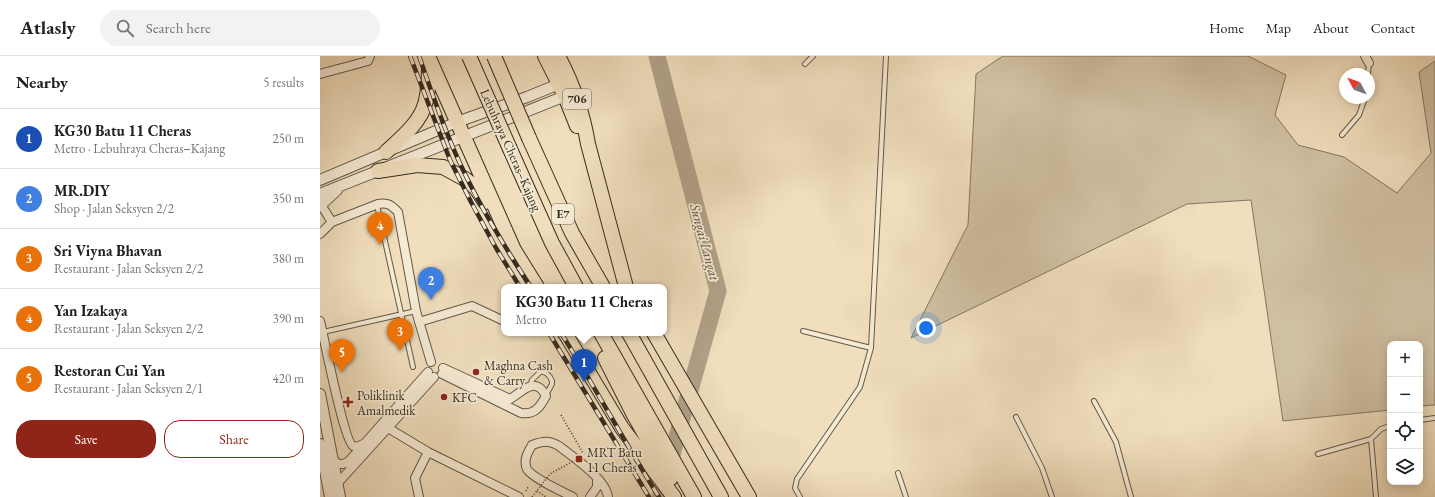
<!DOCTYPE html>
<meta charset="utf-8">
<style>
body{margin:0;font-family:"EB Garamond",serif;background:#f2f2f2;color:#202124}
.controls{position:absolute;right:12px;bottom:12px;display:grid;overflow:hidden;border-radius:8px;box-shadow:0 2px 10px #0003}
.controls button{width:36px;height:36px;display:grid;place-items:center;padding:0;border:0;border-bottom:1px solid #e0e0e0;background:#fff;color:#202124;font:20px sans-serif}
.compass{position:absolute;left:1019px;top:12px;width:36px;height:36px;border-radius:50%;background:#fff;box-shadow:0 2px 10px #0003;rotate:311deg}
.you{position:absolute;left:606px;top:272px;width:14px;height:14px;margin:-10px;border:3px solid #fff;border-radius:50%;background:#1a73e8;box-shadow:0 0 0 6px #1a73e833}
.badge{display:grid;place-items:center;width:26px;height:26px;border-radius:50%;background:#8f2418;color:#fff;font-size:13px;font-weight:700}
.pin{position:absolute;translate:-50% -33px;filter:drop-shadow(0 1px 2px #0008)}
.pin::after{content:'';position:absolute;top:21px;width:14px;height:12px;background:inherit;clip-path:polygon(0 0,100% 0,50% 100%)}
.popup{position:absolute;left:181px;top:228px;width:166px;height:52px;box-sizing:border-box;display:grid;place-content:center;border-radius:8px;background:#fff;filter:drop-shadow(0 1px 3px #0005);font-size:13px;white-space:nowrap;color:#757577}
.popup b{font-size:15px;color:#202124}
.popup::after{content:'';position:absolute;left:50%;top:100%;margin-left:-8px;border:8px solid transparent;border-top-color:#fff}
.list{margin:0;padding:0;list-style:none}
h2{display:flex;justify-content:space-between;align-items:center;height:52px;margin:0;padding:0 16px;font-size:17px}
h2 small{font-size:13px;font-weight:400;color:#757577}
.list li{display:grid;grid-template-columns:26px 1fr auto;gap:12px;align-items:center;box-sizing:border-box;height:60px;padding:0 16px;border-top:1px solid #e0e0e0}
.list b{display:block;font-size:15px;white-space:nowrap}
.list p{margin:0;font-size:13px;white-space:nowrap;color:#757577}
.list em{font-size:13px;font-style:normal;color:#757577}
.actions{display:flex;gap:8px;padding:12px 16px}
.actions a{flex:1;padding:9px 0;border:1px solid #8f2418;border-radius:16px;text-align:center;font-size:14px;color:#8f2418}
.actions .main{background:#8f2418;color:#fff}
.icon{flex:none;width:22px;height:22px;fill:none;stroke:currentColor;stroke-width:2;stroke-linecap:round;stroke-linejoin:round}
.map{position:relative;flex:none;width:1115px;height:441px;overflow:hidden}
header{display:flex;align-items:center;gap:24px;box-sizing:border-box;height:56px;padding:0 20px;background:#fff;border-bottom:1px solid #e0e0e0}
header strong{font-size:19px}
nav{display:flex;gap:22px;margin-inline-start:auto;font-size:14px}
.search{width:280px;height:36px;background:#f2f2f2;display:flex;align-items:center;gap:10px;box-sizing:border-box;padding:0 14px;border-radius:22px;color:#757577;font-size:15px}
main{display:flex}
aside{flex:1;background:#fff}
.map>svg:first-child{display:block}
</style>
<header>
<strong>Atlasly</strong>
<div class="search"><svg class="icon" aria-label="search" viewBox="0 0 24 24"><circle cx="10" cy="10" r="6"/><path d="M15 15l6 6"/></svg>Search here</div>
<nav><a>Home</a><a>Map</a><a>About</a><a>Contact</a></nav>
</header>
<main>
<aside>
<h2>Nearby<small>5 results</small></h2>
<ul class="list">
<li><span class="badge" style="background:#1a4fb4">1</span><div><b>KG30 Batu 11 Cheras</b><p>Metro · Lebuhraya Cheras–Kajang</p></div><em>250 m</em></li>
<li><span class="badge" style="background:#3f7fe0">2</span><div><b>MR.DIY</b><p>Shop · Jalan Seksyen 2/2</p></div><em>350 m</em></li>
<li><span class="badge" style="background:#e8710a">3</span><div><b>Sri Viyna Bhavan</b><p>Restaurant · Jalan Seksyen 2/2</p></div><em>380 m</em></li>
<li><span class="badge" style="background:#e8710a">4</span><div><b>Yan Izakaya</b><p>Restaurant · Jalan Seksyen 2/2</p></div><em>390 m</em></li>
<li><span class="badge" style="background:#e8710a">5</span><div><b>Restoran Cui Yan</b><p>Restaurant · Jalan Seksyen 2/1</p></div><em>420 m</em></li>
</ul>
<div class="actions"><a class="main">Save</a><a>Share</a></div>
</aside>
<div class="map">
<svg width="1115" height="441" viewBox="0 0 1115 441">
<rect width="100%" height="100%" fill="#f0debd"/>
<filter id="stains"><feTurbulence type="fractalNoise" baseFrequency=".005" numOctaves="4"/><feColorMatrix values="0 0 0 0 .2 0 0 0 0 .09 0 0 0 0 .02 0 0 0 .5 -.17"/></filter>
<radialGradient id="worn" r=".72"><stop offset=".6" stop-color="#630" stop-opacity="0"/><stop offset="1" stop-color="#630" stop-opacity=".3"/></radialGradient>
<path fill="#d0c0a2" stroke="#837661" d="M683,0H928L966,19L955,59L978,89L1024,101L1077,137L1111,97L1099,16L1115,5V349L1100,350V288H1070V354L963,365L931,144L867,148L591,282L648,169L656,18Z"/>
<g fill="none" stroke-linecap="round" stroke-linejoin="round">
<path stroke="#b1a188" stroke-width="17" d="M337,0L398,235L340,441"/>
<g stroke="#645847" stroke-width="6">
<path id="service" d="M485,8L493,0
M1048,18L1049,7
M1022,79L1039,59L1045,42
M57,149L93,311
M483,275L551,292
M3,276L96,255
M210,330L212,324L220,316C225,315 230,319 232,325V328L226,339
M774,345L796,386L811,441
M696,361L722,412L732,441
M1100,364L1115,362
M1051,383L1061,373L1070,370
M998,398L1051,383L1056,441
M578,417L586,441
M480,441L475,432L477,423L540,331L551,292L566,0"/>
</g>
<g stroke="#645847" stroke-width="10">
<path id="minor" d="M1045,0L1049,7
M0,18L48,5L50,0
M1,149L12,166
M0,178L12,166L58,148C68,146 71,149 78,156L96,255L111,306
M0,265C4,281 24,385 33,390C37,392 43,388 47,386
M99,266L152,250L184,265
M122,318L201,357C215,359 220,351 226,340C215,319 202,336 190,343L123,312
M68,372L108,396L199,441
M12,402C17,409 22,410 29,405L108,316
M17,428L114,321
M99,441L95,422L108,396
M253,441C243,436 212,422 207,413C203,404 208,396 212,389C223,385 229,384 239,390C253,401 286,423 288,441
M270,441L277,431V422"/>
</g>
<g stroke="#645847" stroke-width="12">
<path id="tertiary" d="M0,124L137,66L207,41L239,28
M0,138L245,40
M0,150L17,134
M0,338L20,441
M0,388L10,441"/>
</g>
<g stroke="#362b20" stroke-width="16">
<path id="motorway" d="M108,0L194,194L217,231
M225,0L245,40L257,70
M238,0C253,28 263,58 268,88L306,231
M209,82L252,177L283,231
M190,93L232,187L256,231
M66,96C80,83 100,67 105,48C109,35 109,21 109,8
M58,115L97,109L123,111L145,123L156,132L165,146
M245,277L302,372L354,441
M281,277L374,441
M309,277L401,441
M334,277L429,441
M285,302L314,359L350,423"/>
</g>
<path stroke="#362b20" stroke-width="1.5" stroke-dasharray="1 2" stroke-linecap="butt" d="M241,359L263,397
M206,435L208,431
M217,435L226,441"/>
<use href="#service" stroke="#f5ead4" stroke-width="4"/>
<use href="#minor" stroke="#f5ead4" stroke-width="8"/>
<use href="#tertiary" stroke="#f5ead4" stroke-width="10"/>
<use href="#motorway" stroke="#f0debd" stroke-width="14"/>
<g stroke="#362b20" stroke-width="4.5">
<path id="rail" d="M90,0L130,104L151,146L176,192L200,231
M99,0C111,34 123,70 138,103C158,148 184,190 211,231
M229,277L329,441
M241,277C275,331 305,387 339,441"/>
</g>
<use href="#rail" stroke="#f5ead4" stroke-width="3" stroke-dasharray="9" stroke-linecap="butt"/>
<g stroke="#362b20" stroke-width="16" stroke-linecap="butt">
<path id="motorway-bridge" d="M149,0L190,93
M174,0L209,82"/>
</g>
<path stroke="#362b20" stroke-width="1.5" stroke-dasharray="1 2" stroke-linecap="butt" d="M212,441L230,418L264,399"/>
<use href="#motorway-bridge" stroke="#f0debd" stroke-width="14"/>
</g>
<g fill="#8f2418" stroke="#f5ead4" stroke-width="1.5">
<circle cx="156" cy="316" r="4"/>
<circle cx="124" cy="341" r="4"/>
<path d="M26 340h4v4h4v4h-4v4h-4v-4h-4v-4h4z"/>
<rect x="255" y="399" width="8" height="8" rx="2"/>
</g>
<g text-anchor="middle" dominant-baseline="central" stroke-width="3.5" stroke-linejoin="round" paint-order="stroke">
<g fill="#f5ead4" stroke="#6f6456" stroke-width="1">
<rect x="243" y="33" width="28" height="20" rx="3"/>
<rect x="232" y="148" width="22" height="20" rx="3"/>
</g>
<g font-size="12" font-weight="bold" fill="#362b20">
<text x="257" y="43">706</text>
<text x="243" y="158">E7</text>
</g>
<g font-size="13" fill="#362b20" stroke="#f5ead4">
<text transform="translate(191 94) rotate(66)">Lebuhraya Cheras–Kajang</text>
</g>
<g font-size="13" fill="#362b20" stroke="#f5ead4" text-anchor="start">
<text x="164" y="309">Maghna Cash<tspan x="164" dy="15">&amp; Carry</tspan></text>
<text x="37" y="339">Poliklinik<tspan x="37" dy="15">Amalmedik</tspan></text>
<text x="132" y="341">KFC</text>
<text x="267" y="396">MRT Batu<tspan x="267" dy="15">11 Cheras</tspan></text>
</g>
<g font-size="14" font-style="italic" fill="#5b4e3f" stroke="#f5ead4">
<text transform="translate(385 186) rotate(75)">Sungai Langat</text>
</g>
</g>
<rect width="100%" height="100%" filter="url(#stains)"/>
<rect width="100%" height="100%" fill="url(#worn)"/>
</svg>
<div class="controls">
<button>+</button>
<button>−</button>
<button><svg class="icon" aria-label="locate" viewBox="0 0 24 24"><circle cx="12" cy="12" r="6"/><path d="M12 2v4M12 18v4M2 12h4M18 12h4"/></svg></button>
<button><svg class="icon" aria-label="layers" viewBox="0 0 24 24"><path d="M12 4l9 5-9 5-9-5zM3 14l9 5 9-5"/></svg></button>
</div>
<svg class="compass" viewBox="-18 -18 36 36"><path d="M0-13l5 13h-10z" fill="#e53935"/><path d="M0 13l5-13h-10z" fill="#757577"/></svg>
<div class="you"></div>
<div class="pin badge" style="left:264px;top:326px;background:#1a4fb4">1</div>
<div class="popup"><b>KG30 Batu 11 Cheras</b>Metro</div>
<div class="pin badge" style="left:111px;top:244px;background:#3f7fe0">2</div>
<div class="pin badge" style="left:80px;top:295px;background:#e8710a">3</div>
<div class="pin badge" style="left:60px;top:189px;background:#e8710a">4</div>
<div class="pin badge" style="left:22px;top:316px;background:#e8710a">5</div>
</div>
</main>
